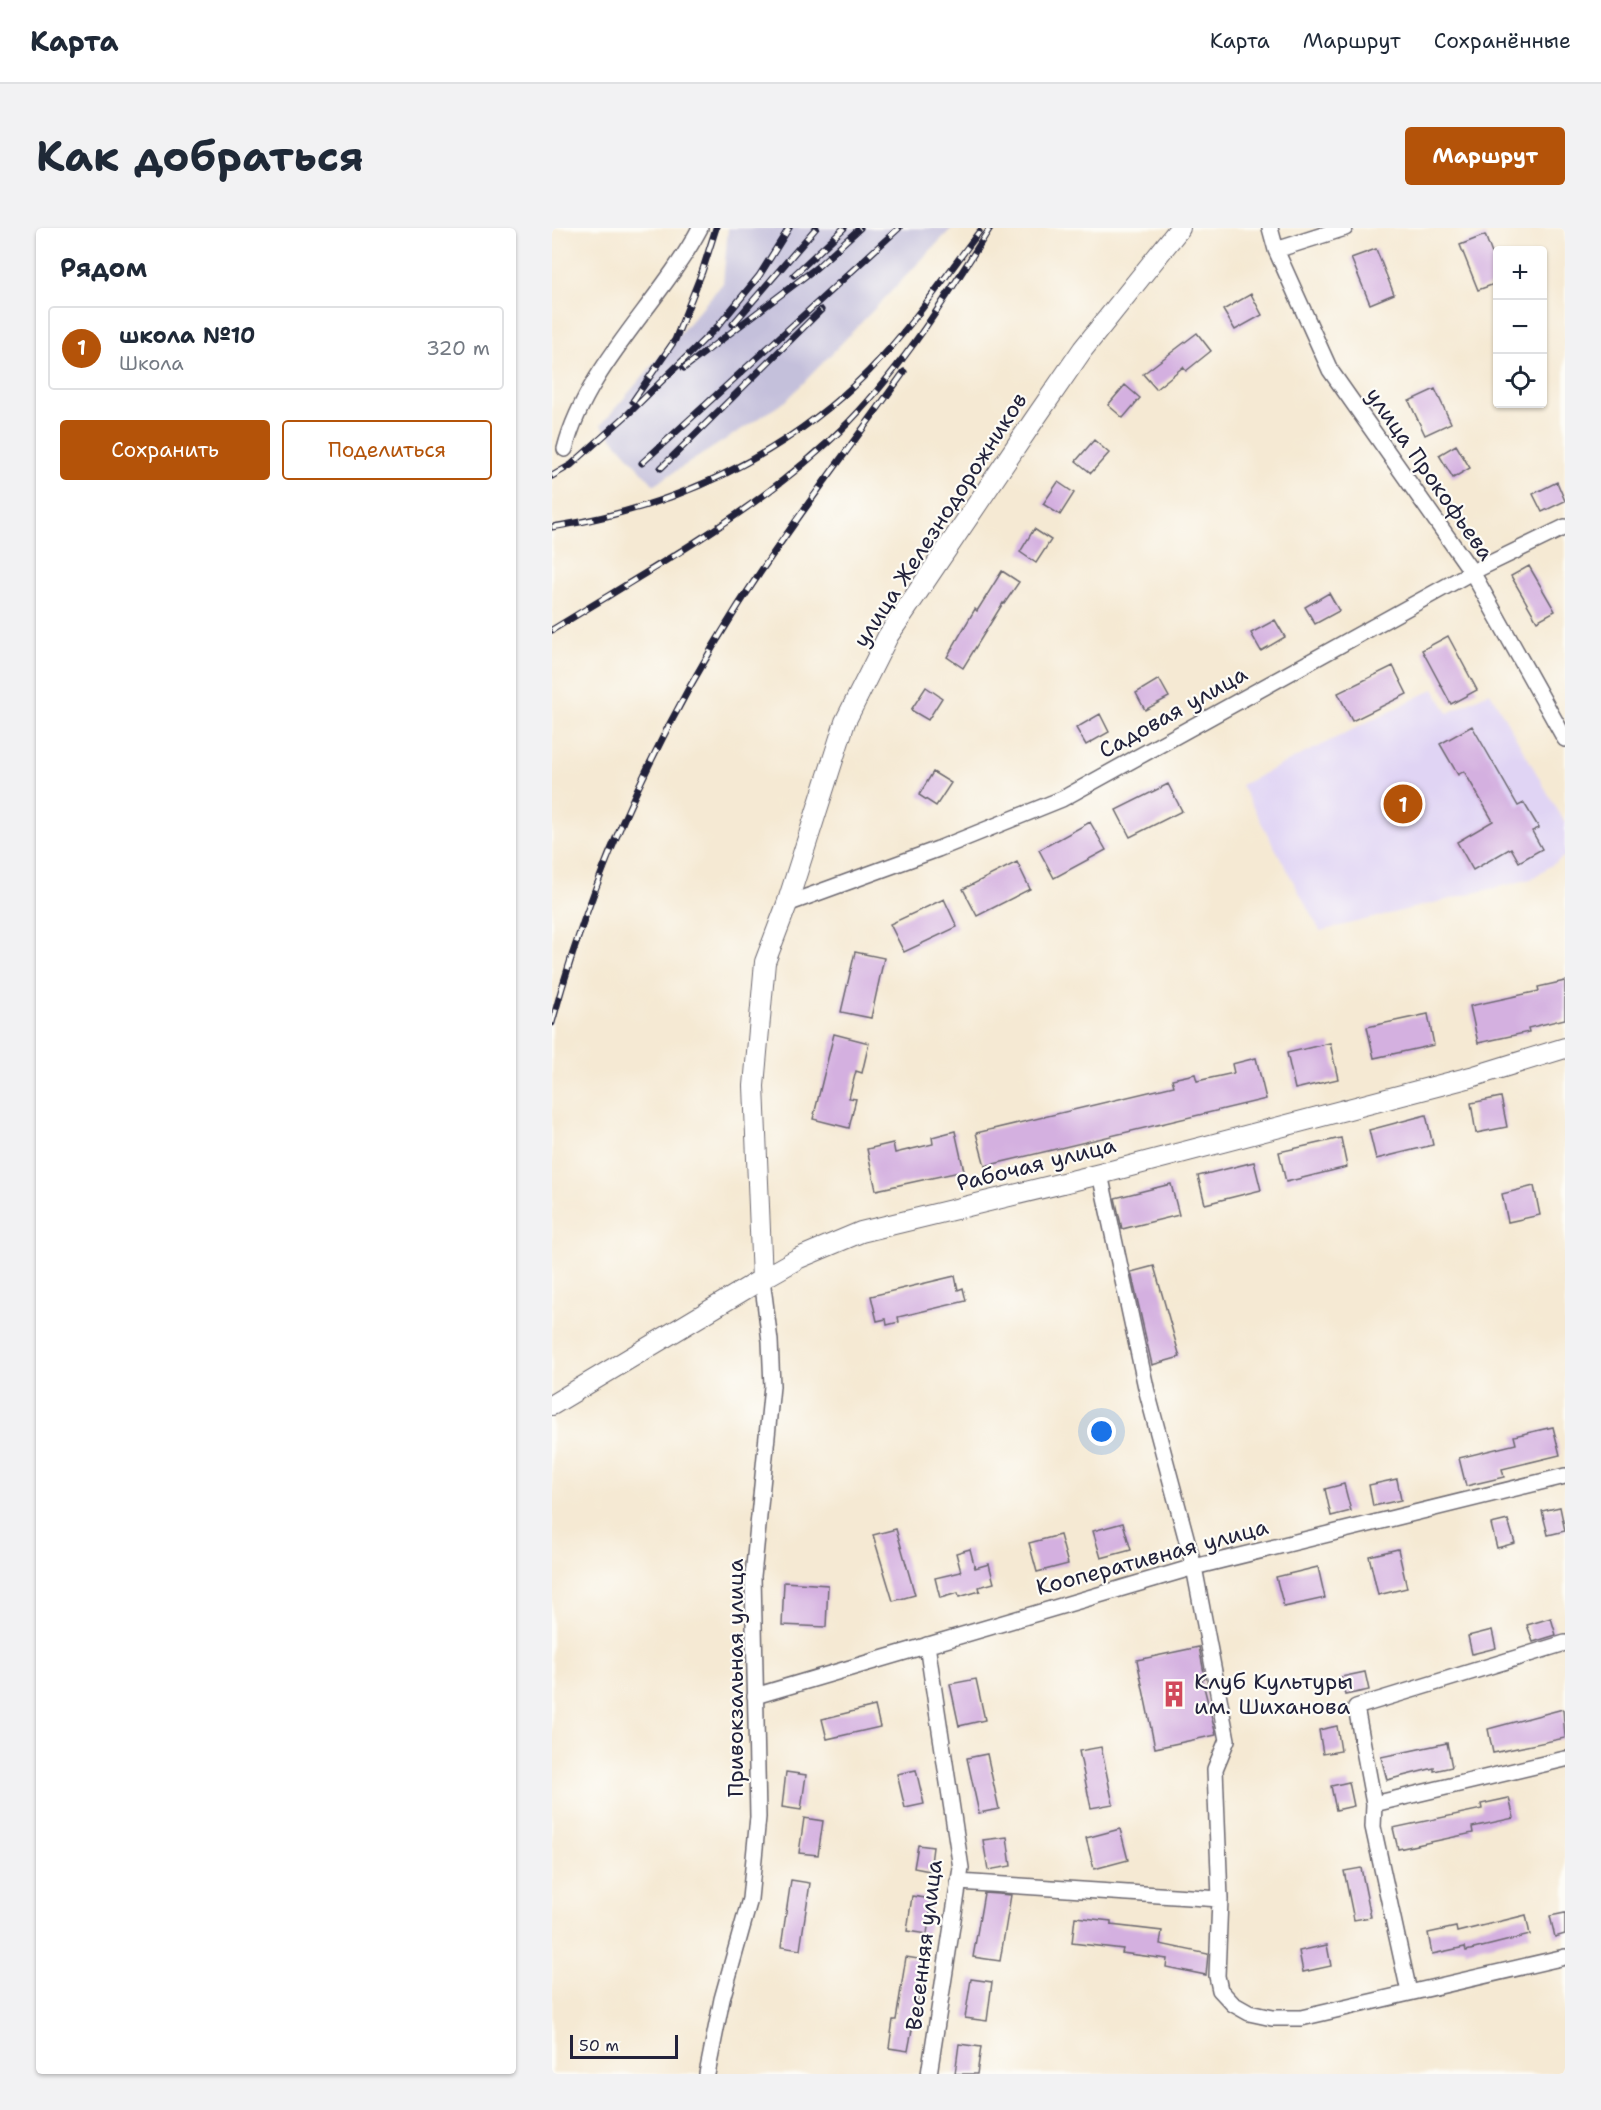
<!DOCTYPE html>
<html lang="ru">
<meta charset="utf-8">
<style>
body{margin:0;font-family:"Shantell Sans",sans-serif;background:#f2f2f3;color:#1f2937}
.controls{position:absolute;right:18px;top:18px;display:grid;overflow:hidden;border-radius:6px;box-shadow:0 2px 4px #0004}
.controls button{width:54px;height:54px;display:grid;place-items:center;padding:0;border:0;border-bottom:2px solid #e0e1e3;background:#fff;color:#1f2937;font:30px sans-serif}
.scale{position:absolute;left:18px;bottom:15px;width:108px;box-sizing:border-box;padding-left:6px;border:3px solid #22223b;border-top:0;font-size:16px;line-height:21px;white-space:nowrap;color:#22223b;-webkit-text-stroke:4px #fdfcf7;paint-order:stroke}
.you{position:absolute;left:550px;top:1204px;width:21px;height:21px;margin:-15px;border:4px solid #fff;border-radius:50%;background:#1a73e8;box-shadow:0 0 0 9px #1a73e833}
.badge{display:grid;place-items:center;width:39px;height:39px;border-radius:50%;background:#b45309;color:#fff;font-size:20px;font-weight:700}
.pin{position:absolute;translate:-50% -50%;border:3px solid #fff;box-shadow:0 2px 6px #0006}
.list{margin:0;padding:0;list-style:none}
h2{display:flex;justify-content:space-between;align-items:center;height:78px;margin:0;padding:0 24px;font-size:26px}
h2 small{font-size:20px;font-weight:400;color:#747a83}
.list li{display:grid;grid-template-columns:39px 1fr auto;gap:18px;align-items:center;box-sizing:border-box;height:84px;margin:0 12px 12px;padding:0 12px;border:2px solid #e0e1e3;border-radius:6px}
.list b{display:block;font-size:22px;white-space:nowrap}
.list p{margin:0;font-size:20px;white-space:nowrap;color:#747a83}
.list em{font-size:20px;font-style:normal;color:#747a83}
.actions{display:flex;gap:12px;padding:18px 24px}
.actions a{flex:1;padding:14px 0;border:2px solid #b45309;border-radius:6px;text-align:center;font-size:21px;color:#b45309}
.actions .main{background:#b45309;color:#fff}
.icon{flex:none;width:33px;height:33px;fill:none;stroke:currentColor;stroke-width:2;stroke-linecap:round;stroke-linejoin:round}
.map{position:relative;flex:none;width:1013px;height:1846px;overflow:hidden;border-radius:6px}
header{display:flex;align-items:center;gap:36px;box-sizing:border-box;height:84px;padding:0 30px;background:#fff;border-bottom:2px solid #e0e1e3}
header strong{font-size:28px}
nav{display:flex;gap:33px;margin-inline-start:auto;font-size:21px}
.intro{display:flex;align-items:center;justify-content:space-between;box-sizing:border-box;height:144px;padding:0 36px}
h1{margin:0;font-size:42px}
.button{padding:15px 27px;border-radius:6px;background:#b45309;color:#fff;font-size:21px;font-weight:700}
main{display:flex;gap:36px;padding:0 36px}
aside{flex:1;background:#fff;border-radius:6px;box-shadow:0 2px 4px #0004}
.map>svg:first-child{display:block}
</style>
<header>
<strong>Карта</strong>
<nav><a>Карта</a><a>Маршрут</a><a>Сохранённые</a></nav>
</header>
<div class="intro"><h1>Как добраться</h1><a class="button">Маршрут</a></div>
<main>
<aside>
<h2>Рядом<small></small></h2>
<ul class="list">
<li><span class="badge">1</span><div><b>школа №10</b><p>Школа</p></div><em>320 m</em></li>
</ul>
<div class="actions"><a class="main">Сохранить</a><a>Поделиться</a></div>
</aside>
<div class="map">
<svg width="1013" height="1846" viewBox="0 0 1013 1846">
<rect width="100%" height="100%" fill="#fdfcf7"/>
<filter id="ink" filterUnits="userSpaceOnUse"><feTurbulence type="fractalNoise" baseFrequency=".0167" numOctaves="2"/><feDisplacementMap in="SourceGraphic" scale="12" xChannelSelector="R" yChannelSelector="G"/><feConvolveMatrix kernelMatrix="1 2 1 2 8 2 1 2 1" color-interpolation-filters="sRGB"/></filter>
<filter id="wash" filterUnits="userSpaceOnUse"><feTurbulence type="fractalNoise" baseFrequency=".008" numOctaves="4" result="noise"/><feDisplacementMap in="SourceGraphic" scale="24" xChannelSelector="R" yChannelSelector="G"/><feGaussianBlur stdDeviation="1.35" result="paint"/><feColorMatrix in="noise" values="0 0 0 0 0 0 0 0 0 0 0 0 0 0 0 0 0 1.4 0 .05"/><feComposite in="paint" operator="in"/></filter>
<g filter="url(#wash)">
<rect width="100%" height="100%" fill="#f5e9d3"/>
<path fill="#e0d4f4" d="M882,461L896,485L938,464L1013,595V628L979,651L768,703L689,557Z"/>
<path fill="#c4c0db" d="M176,0H400L234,173L102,257L49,197L171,55Z"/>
<g id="blocks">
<path fill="#d4b0e0" d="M933,7L945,39V55L926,62L908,17Z
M824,21L842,66L818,76L799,30Z
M699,66L710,87L683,102L671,82Z
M645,105L659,123L634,143L631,139L604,161L591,146Z
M573,157L588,170L571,190L556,177Z
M883,161L899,195L873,207L857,173Z
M542,212L557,225L539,245L524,233Z
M904,217L918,240L901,250L887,227Z
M506,254L522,265L508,287L491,276Z
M1005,254L1013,273L990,284L981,266Z
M482,301L499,312L484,335L468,324Z
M977,338L1003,383L985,393L959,348Z
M450,343L467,354L452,376L451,375L411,440L395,429L423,381L425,383Z
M777,365L787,383L763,396L753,379Z
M723,392L733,409L709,423L699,405Z
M896,408L925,462L899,476L870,422Z
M841,438L855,466L800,493L786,465Z
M607,451L617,469L593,482L584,465Z
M374,459L390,470L376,492L359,482Z
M548,486L557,504L534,517L524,500Z
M920,498L966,578L972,575L987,600L980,603L990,621L967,634L959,620L921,642L905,614L941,593L912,543L906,547L888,516Z
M381,544L399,555L384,578L367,567Z
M616,556L630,583L578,609L564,582Z
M538,594L554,622L502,650L487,622Z
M465,634L478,661L425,688L411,661Z
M392,671L405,699L352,724L338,696Z
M303,724L332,730L319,790L289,784Z
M1013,753V791L976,800L977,804L926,815L918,778L987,763L986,759Z
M876,786L882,817L822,830L815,799Z
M282,806L317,815L310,845L304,843L297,870L304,871L297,900L261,891Z
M778,815L786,851L743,861L735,825Z
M704,830L714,871L433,938L424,905L622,858L620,851L643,846L645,853L682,845L680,836Z
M949,869L955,899L924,905L919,875Z
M874,887L881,917L824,931L817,902Z
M403,903L412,943L324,962L315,921L341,915L343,925L381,916L380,909Z
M789,910L795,939L734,954L727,924Z
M702,934L709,962L653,976L646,948Z
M619,956L627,987L570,1001L563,970Z
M982,958L988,987L956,994L950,966Z
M602,1038L628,1129L600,1137L579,1044Z
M403,1048L406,1062L411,1060L414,1073L346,1089L347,1094L335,1097L334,1091L325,1093L319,1068Z
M1001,1199L1008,1227L950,1241L952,1249L914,1258L907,1230L964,1216L962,1208Z
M845,1251L849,1272L821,1278L817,1257Z
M792,1256L799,1283L779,1288L773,1261Z
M1008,1279L1013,1303L996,1307L990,1283Z
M956,1292L963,1315L945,1320L939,1296Z
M571,1295L579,1322L549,1330L541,1303Z
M344,1301L363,1367L341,1373L321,1307Z
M508,1307L516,1336L485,1344L477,1315Z
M418,1321L423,1340L437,1336L442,1355L427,1359L428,1363L407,1369L406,1365L388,1370L383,1350L409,1344L404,1325Z
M846,1321L855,1360L826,1367L817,1328Z
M766,1339L773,1370L732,1379L724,1349Z
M232,1354L276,1357L274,1399L230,1397Z
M999,1390L1004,1407L981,1414L975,1397Z
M940,1402L944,1420L920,1426L916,1408Z
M647,1419L653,1450L650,1451L664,1507L603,1520L585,1432Z
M813,1444L817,1462L793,1467L789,1449Z
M424,1451L433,1492L407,1498L398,1456Z
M323,1478L328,1499L275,1511L270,1491Z
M1011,1481L1013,1510L941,1525L936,1501Z
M785,1498L789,1523L771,1526L767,1502Z
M895,1515L900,1539L882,1543V1540L835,1552L829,1529Z
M549,1519L561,1576L539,1580L527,1523Z
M435,1526L447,1581L427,1585L415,1530Z
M364,1542L372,1576L353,1580L345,1546Z
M234,1544L254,1547L249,1582L230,1579Z
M797,1554L802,1578L784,1582L779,1558Z
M957,1570L962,1590L920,1599L921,1605L846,1621L841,1600L930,1581L929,1576Z
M252,1590L271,1593L266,1627L247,1625Z
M568,1601L576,1632L542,1641L534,1610Z
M455,1609L459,1638L436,1642L431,1612Z
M366,1617L381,1619L378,1643L362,1640Z
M809,1640L819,1689L802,1692L792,1643Z
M239,1652L258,1655L248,1722L229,1719Z
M432,1665L459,1667L448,1733L421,1729Z
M360,1668L380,1671L375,1706L355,1703Z
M1013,1685V1706L1003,1709L998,1688Z
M974,1687L978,1707L914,1723L913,1719L880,1726L876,1705L904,1699L905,1704Z
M523,1689L559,1693V1697L610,1703L608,1716L656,1726L654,1747L614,1739L615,1731L570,1725L571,1721L520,1715Z
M775,1717L779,1738L751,1744L747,1723Z
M354,1729L373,1732L356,1823L337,1820L341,1792H344Z
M419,1751L440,1754L435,1793L413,1790Z
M407,1816L429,1819L425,1846H403Z"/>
</g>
</g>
<g filter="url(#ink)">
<use href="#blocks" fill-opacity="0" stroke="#6c6870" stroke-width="1.5"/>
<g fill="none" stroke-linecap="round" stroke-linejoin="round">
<g stroke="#6c6870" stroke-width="18">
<path id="minor" d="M718,0L724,22L778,142L920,344L1013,511
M724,22L793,0
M13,221C34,139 109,74 148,0
M235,676L386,621L510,571L920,344L1013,299
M548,946L595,1164L642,1339L675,1512L663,1541L668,1671L665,1748L668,1762L681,1776L697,1785L720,1790H749L1013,1729
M375,1417L409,1640L377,1846
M203,1468L642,1339L1013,1248
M822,1576L1013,1531
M406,1654L668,1671
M857,1764L821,1599L822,1576L804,1479L1013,1415
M155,1846L170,1771L198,1671L206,1589L201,1348L220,1158L218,1113L210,1051"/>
</g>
<g stroke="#6c6870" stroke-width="22">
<path id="tertiary" d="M210,1051L202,858L213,734L235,676L293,494L336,408L480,195L531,121L628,0
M0,1177L210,1051L247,1030L309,1004L548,946L919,849L1013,820"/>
</g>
<use href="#minor" stroke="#fff" stroke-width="15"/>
<use href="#tertiary" stroke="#fff" stroke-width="20"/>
<g stroke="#22223b" stroke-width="7">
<path id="rail" d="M242,47L292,0
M181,96L264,0
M132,140L264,40L308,0
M81,173L123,112L150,44L164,0
M90,235L347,0
M109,240L269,82
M0,248L19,237L76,186L166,98L207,48L237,0
M0,299C119,281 232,229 317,143C358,101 392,50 427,4
M0,402C102,339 212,280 297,194C352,137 396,67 438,0
M0,795C40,647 104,507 186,378C238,297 297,221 352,144"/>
</g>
<use href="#rail" stroke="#fdfcf7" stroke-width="4.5" stroke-dasharray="14" stroke-linecap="butt"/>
</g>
</g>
<defs>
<g id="building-bare" transform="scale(2.07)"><path d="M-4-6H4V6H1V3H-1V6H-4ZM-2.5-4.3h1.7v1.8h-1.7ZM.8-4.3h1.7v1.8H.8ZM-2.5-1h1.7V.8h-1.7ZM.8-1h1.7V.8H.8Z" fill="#d1495b" stroke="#fdfcf7" stroke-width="2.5" paint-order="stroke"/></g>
</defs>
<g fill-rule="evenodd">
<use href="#building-bare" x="622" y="1466"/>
</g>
<g text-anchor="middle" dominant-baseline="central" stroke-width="4.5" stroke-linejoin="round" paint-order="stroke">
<g font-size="22" fill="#22223b" stroke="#fdfcf7">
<text transform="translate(878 246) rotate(55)">улица Прокофьева</text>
<text transform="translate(388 292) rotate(-57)">улица Железнодорожников</text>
<text transform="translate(621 484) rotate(-29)">Садовая улица</text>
<text transform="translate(484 936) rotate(-14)">Рабочая улица</text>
<text transform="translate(600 1329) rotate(-15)">Кооперативная улица</text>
<text transform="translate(183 1450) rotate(-90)">Привокзальная улица</text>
<text transform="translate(372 1717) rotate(-83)">Весенняя улица</text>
</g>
<g font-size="22" fill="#22223b" stroke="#fdfcf7" text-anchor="start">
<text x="642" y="1453">Клуб Культуры<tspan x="642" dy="25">им. Шиханова</tspan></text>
</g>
</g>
</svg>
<div class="controls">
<button>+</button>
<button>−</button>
<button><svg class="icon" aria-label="locate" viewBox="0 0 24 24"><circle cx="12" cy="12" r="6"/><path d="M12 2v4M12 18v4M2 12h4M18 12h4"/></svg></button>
</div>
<div class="scale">50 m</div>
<div class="you"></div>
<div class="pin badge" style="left:851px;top:576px">1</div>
</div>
</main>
